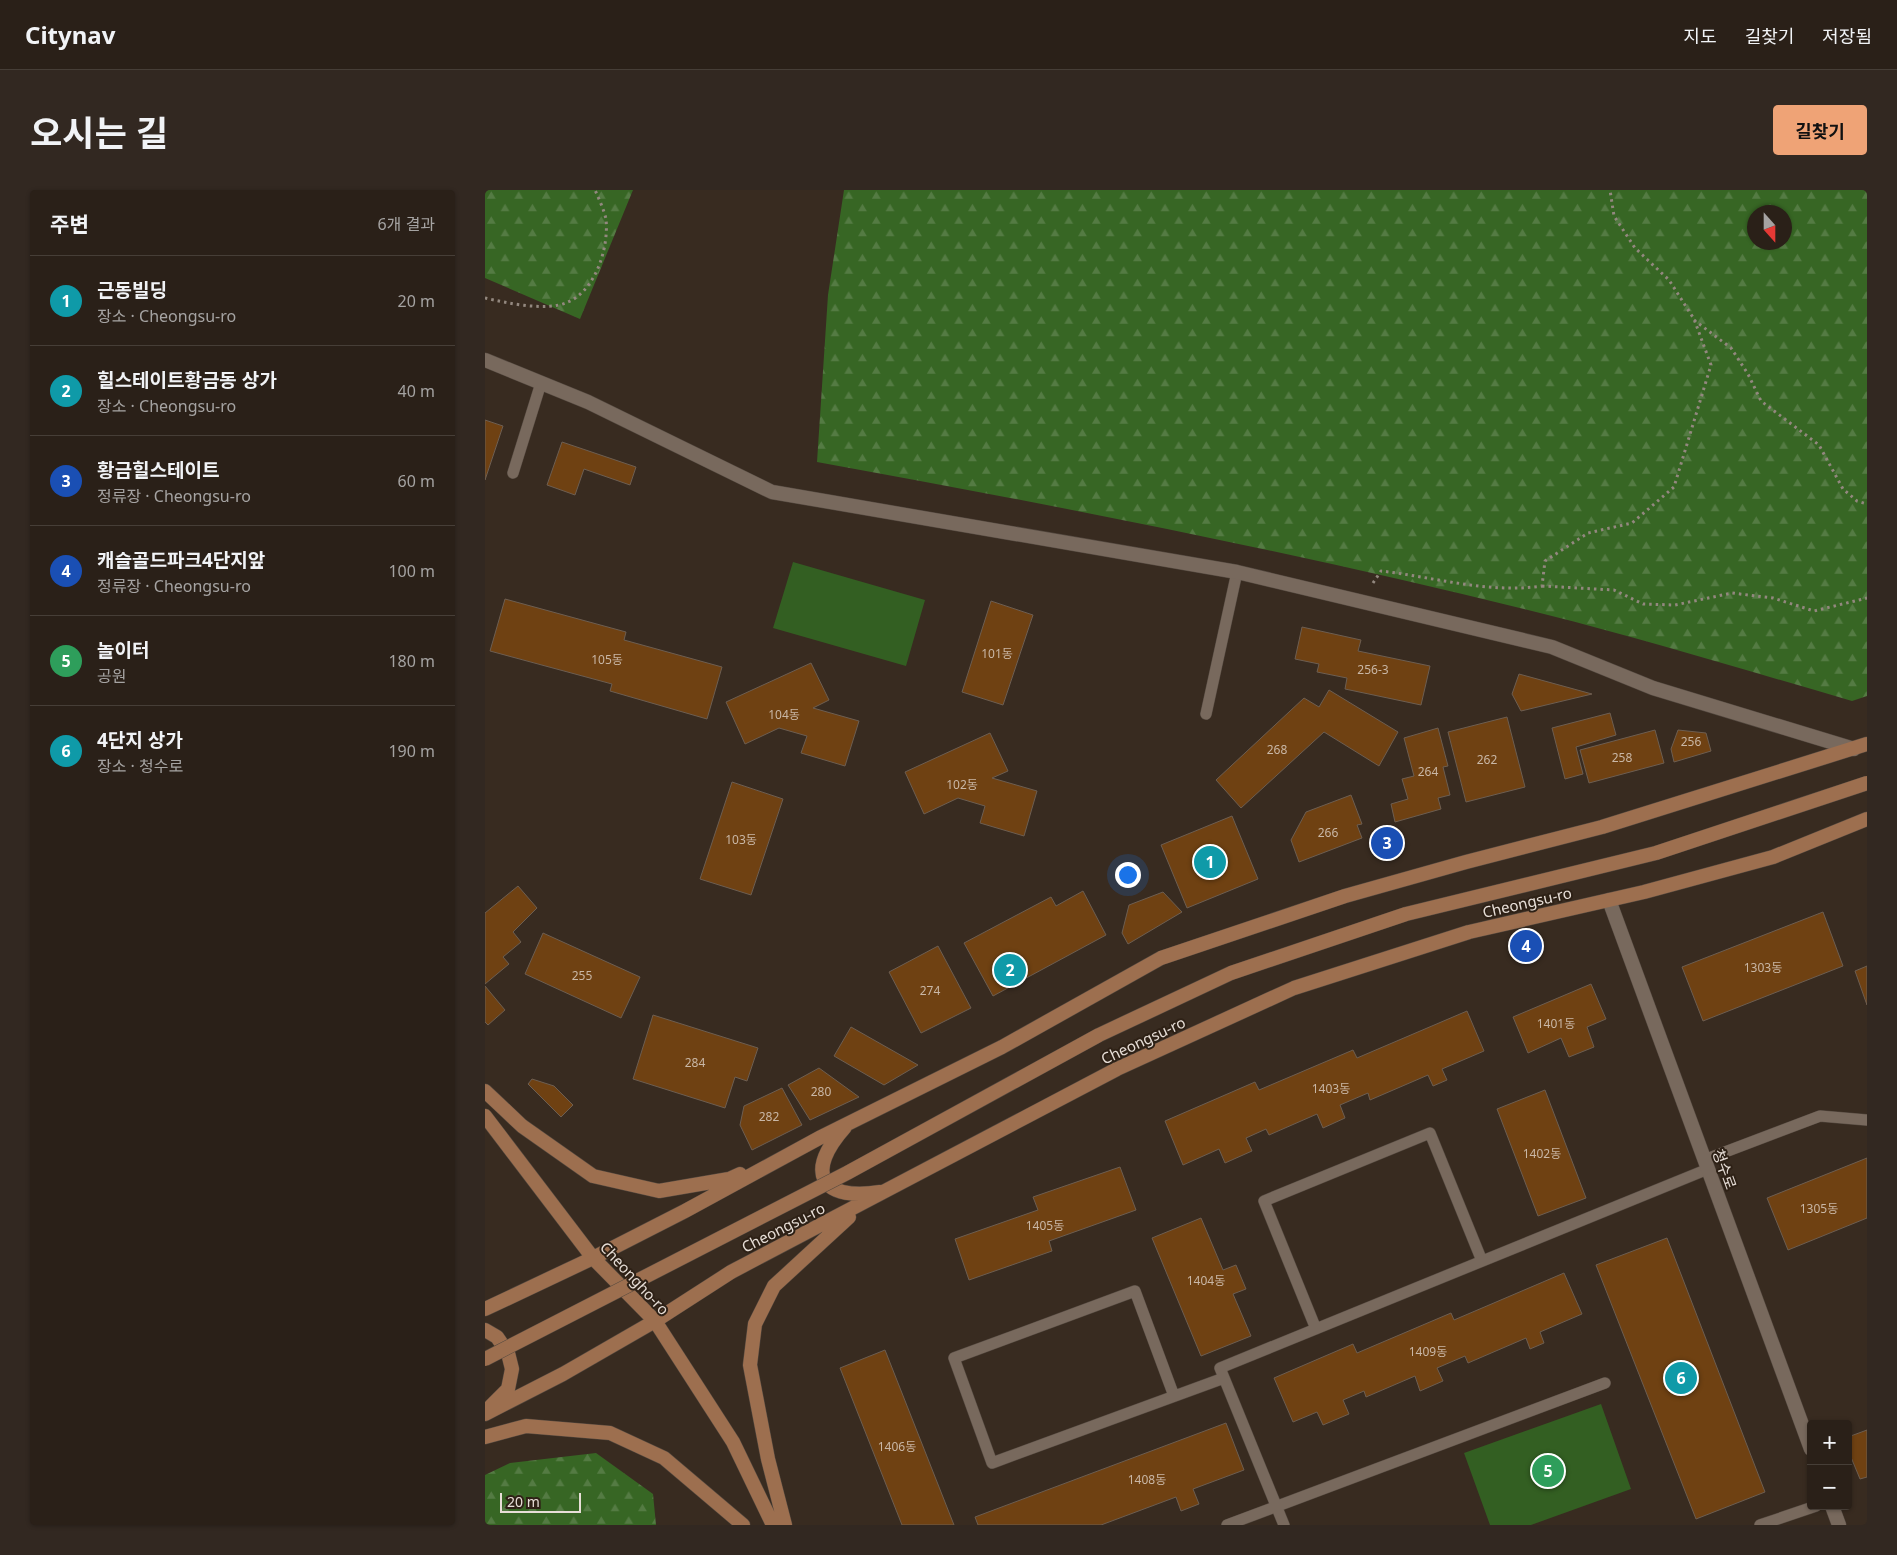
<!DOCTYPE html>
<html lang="ko">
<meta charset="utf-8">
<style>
body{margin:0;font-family:"Noto Sans","Noto Sans KR",sans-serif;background:#322821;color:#f1f3f6}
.controls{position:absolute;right:15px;bottom:15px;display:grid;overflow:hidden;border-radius:5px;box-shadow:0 1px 4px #0004}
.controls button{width:45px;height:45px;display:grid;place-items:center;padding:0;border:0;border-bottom:1px solid #463e37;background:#2a2018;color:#f1f3f6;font:25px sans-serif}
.compass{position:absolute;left:1262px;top:15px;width:45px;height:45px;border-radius:50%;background:#2a2018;box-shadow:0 1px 4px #0004;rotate:159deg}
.scale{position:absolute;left:15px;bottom:12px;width:81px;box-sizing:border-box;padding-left:5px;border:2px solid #e7ded7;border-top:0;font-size:14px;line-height:18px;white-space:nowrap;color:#e7ded7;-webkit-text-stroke:4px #2e2116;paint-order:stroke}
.you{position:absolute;left:642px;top:684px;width:18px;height:18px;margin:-12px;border:4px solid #fff;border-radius:50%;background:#1a73e8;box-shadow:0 0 0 8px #1a73e833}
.badge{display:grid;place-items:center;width:32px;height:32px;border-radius:50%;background:#efa376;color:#fff;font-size:16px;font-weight:700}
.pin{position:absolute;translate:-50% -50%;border:2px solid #fff;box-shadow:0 1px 5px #0006}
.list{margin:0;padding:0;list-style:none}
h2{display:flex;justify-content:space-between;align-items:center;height:65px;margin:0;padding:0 20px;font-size:21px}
h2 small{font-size:16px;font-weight:400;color:#a5a3a2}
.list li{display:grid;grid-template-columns:32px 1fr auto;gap:15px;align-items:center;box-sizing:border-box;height:90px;padding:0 20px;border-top:1px solid #463e37}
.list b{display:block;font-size:19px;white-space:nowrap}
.list p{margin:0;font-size:16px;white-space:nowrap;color:#a5a3a2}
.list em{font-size:16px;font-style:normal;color:#a5a3a2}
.map{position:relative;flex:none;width:1382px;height:1335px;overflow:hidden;border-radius:5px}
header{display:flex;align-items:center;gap:30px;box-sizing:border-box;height:70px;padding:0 25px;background:#2a2018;border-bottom:1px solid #463e37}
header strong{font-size:24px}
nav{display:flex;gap:28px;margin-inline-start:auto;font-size:18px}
.intro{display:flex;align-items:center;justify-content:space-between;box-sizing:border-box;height:120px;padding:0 30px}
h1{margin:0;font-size:35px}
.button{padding:12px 22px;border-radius:5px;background:#efa376;color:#111;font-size:18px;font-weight:700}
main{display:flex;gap:30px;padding:0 30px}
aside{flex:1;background:#2a2018;border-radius:5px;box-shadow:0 1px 4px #0004}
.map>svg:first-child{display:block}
</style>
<header>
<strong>Citynav</strong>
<nav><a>지도</a><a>길찾기</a><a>저장됨</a></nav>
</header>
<div class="intro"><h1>오시는 길</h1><a class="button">길찾기</a></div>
<main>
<aside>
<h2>주변<small>6개 결과</small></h2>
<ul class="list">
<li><span class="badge" style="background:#0f9aa8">1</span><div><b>근동빌딩</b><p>장소 · Cheongsu-ro</p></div><em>20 m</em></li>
<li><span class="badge" style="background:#0f9aa8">2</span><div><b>힐스테이트황금동 상가</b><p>장소 · Cheongsu-ro</p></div><em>40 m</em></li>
<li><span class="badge" style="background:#1a4fb4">3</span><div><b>황금힐스테이트</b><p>정류장 · Cheongsu-ro</p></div><em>60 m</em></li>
<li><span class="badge" style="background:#1a4fb4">4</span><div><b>캐슬골드파크4단지앞</b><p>정류장 · Cheongsu-ro</p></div><em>100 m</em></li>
<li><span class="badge" style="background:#2e9e5b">5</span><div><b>놀이터</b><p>공원</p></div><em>180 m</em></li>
<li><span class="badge" style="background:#0f9aa8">6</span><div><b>4단지 상가</b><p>장소 · 청수로</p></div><em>190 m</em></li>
</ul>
</aside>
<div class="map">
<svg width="1382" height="1335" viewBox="0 0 1382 1335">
<defs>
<pattern id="forest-firs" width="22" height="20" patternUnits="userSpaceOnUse" patternTransform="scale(1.25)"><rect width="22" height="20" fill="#376624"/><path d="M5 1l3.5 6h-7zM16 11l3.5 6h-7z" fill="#547b43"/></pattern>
</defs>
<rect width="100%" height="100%" fill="#382b20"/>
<path fill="url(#forest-firs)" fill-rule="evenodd" d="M0,0H148L95,129L0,88Z
M359,0H1382V506L1367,511C1264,481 1162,450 1059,424C819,364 575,316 332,272L343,105ZM1300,22V52H1270V22Z
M111,1263L168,1304L171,1335H0V1285L25,1273Z"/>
<path fill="#335f22" d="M308,372L440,410L421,476L288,438Z
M1116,1214L1146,1299L1046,1335H1005L979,1263Z"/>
<path fill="#6f4112" stroke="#6d5e51" d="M0,230L18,236L0,290Z
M77,252L151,277L145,295L99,279L90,305L62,295Z
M20,409L141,442L139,450L237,477L222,529L125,501L127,494L5,461Z
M506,411L548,425L518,515L477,502Z
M817,437L876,450L873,461L945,476L936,515L860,499L862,488L832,482L834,474L810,469Z
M326,473L344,510L328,518L374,531L360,576L316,563L322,546L294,538L260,554L241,512Z
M1034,484L1107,504L1036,521L1027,504Z
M844,500L913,542L894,576L839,542L756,618L731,590L819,508L834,517Z
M1125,523L1131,545L1091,557L1098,584L1080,589L1067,538Z
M1022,527L1040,597L981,612L963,542Z
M953,538L963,576L958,577L965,605L953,608L956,619L910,632L906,614L923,609L917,589L929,586L919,548Z
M1170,540L1179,573L1104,593L1095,560Z
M1193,540L1221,543L1226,561L1189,572L1186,559Z
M505,543L523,581L507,588L552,601L539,646L495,633L500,616L473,608L439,624L420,582Z
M247,592L298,609L266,705L215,689Z
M866,605L877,634L872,635L877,648L814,672L806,650L821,622Z
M747,626L773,689L702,718L676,655Z
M33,696L52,718L28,742L36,752L18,767L24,774L0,794V723Z
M598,701L621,745L508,806L479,753L566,707L571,716Z
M678,702L697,722L643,754L637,743L644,715Z
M1338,722L1358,776L1218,831L1197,777Z
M58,743L155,787L136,828L40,784Z
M453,756L486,818L436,843L404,782Z
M1382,776V815L1370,781Z
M1106,794L1121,829L1102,837L1109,857L1084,867L1076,848L1043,863L1028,827Z
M0,796L20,820L3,835L0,832Z
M982,821L999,861L957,879L962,890L948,896L943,885L885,910L883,903L855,915L860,928L838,938L832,924L784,945L781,939L761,948L767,961L740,973L734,959L698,975L680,931L770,892L774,900L868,860L872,868Z
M168,825L273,858L262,891L250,887L240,918L148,889Z
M366,837L433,875L399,895L349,866Z
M334,878L374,907L325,930L303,895Z
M47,889L69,896L88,915L76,927L43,894Z
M297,898L317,935L267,960L255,935L259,916Z
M1060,900L1101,1008L1053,1026L1012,919Z
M1382,968V1028L1303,1060L1282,1008Z
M635,977L651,1020L564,1051L567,1061L484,1090L470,1049L553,1020L548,1007Z
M716,1028L738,1080L751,1075L761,1099L748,1104L766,1146L716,1166L667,1048Z
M1182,1048L1280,1302L1211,1329L1111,1075Z
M1079,1083L1097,1124L1055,1142L1059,1153L1045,1159L1041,1148L983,1173L980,1166L952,1178L958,1191L935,1201L930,1186L881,1207L879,1201L858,1210L864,1224L838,1235L832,1222L808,1232L789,1188L868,1154L872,1163L966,1123L969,1130Z
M400,1160L469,1335H417L355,1178Z
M741,1233L759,1280L708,1299L714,1314L696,1321L691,1307L616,1335H493L490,1327Z
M1382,1240V1287L1375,1289L1363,1260V1247Z"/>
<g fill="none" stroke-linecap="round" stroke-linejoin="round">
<g stroke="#53483f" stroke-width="12">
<path id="service" d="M28,283L56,193
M721,524L752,382
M1219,970L1335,926L1382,930
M831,1139L779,1011L945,943L997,1071
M689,1206L650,1101L469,1168L507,1273L739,1188
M742,1335L1120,1193
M799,1335L735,1178L1223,979
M1275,1335L1331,1316"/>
</g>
<g stroke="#53483f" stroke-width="15">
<path id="minor" d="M0,170L103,212L287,302L752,382L1067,457L1168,498L1369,559
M1124,710L1326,1259
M1347,1316L1354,1335"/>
</g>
<g stroke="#53483f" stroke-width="15">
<path id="secondary" d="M0,901L37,936L108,986L174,1001L244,989L255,984
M0,926L108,1068L170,1131L248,1252L288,1335
M360,937C320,982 334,1011 395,1002
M0,1119L108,1068L200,1021L336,947L517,857L676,768L860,706L981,672L1117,637L1382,554
M0,1140L12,1147L23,1163L27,1179L23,1199L6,1216
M0,1224L78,1184L170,1131L246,1082L632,879L809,798L984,742L1159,702L1288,667L1382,629
M0,1247L41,1236L125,1243L179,1268L258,1335
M300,1335L283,1269L265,1175L270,1134L289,1096L364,1027"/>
</g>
<path stroke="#93887f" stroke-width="3" stroke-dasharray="2.5 4" stroke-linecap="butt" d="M0,108C22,113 62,122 83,112C111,100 124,57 121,29C119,20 114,9 110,0
M1209,130L1246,158L1263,184L1276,211L1334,255L1358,299L1372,311L1382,314
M888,393L896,381C949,387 1004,404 1057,396L1060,371L1103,343L1147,333L1189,297L1226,175L1209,129L1184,90L1150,58L1129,26L1125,0
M1057,396L1129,400L1158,414L1190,415L1247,403L1288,408L1329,421L1382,408"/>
<use href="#service" stroke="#78695d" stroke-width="11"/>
<use href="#minor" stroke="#78695d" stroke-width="14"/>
<use href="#secondary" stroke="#9d6f4f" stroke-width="14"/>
<g stroke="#53483f" stroke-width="15" stroke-linecap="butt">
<path id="secondary-bridge" d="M0,1169L362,983L614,845L746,783L921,724L1171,663L1382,593"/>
</g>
<use href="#secondary-bridge" stroke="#9d6f4f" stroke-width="14"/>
</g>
<g text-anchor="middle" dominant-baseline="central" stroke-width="4" stroke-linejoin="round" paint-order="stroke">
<g font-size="12" fill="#c9b7a6">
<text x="512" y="463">101동</text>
<text x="122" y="469">105동</text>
<text x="888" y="479">256-3</text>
<text x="299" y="524">104동</text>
<text x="1206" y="551">256</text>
<text x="792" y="559">268</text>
<text x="1137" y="567">258</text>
<text x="1002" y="569">262</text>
<text x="943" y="581">264</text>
<text x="477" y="594">102동</text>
<text x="843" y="642">266</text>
<text x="256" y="649">103동</text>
<text x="1278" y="777">1303동</text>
<text x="97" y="785">255</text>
<text x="445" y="800">274</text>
<text x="1071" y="833">1401동</text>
<text x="210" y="872">284</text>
<text x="846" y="898">1403동</text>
<text x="336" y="901">280</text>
<text x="284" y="926">282</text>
<text x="1057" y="963">1402동</text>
<text x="1334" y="1018">1305동</text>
<text x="560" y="1035">1405동</text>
<text x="721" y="1090">1404동</text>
<text x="943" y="1161">1409동</text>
<text x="412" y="1256">1406동</text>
<text x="662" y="1289">1408동</text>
</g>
<g font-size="15" fill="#e7ded7" stroke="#2e2116">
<text transform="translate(1042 712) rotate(-13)">Cheongsu-ro</text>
<text transform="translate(658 850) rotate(-25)">Cheongsu-ro</text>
<text transform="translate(1240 979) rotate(70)">청수로</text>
<text transform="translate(298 1037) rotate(-27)">Cheongsu-ro</text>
<text transform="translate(150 1088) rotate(47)">Cheongho-ro</text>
</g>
</g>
</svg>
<div class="controls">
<button>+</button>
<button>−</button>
</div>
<svg class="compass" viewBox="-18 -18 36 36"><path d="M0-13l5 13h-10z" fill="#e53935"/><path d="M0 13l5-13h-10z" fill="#a5a3a2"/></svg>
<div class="scale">20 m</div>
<div class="you"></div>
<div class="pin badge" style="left:725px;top:672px;background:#0f9aa8">1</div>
<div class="pin badge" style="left:525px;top:780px;background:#0f9aa8">2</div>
<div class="pin badge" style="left:902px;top:653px;background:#1a4fb4">3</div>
<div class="pin badge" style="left:1041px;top:756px;background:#1a4fb4">4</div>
<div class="pin badge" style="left:1063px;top:1281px;background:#2e9e5b">5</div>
<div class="pin badge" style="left:1196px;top:1188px;background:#0f9aa8">6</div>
</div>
</main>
